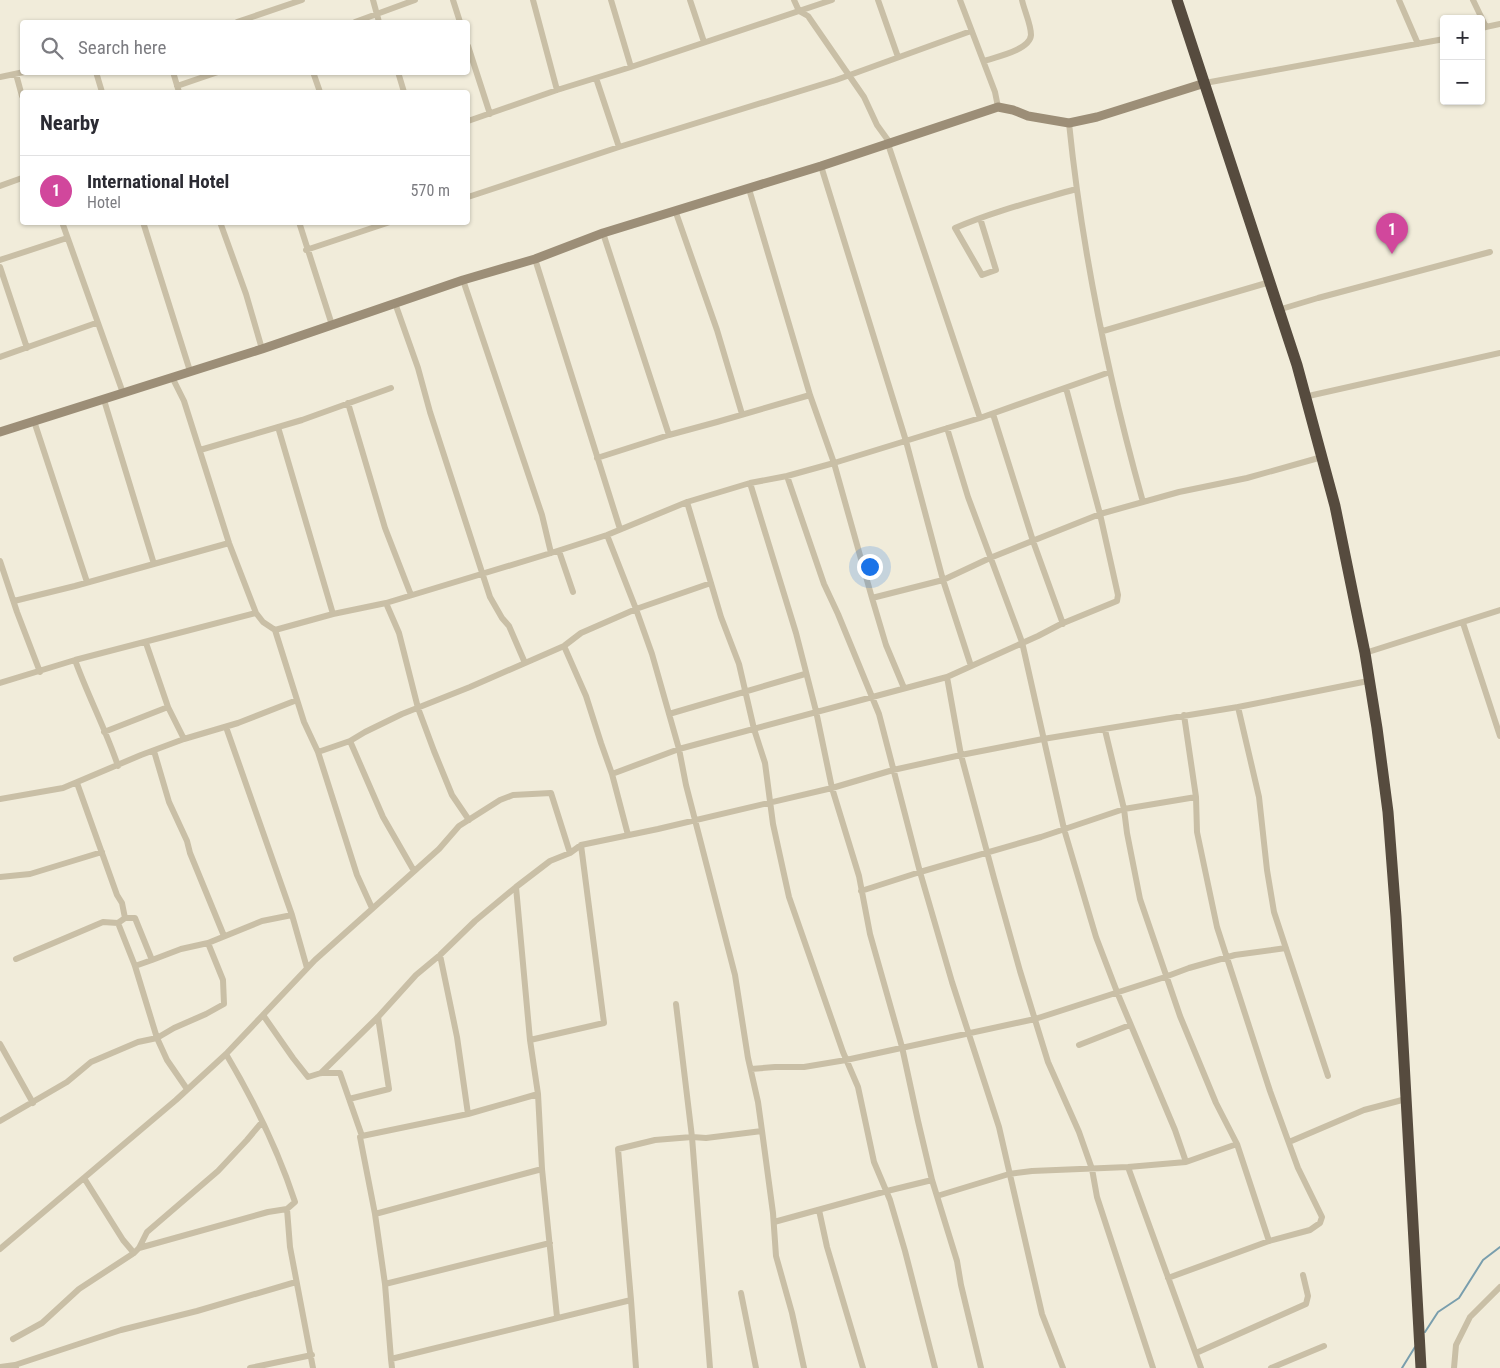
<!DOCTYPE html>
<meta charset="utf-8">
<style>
body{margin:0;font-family:"Roboto Condensed",sans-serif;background:#f2f2f3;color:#2b2b33}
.controls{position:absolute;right:15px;top:15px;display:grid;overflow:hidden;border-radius:5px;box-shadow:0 1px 4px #0004}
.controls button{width:45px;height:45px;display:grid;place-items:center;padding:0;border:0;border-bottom:1px solid #e1e1e2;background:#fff;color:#2b2b33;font:25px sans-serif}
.you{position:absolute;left:869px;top:566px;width:18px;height:18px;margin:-12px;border:4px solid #fff;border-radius:50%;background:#1a73e8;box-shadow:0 0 0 8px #1a73e833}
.badge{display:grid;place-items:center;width:32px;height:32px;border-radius:50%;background:#1a73e8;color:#fff;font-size:16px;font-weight:700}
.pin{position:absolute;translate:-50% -41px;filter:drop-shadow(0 1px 2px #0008)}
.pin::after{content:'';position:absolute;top:26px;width:18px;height:15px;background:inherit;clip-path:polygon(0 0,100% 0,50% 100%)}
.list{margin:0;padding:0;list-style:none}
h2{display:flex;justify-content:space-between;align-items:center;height:65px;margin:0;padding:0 20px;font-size:21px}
h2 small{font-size:16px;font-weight:400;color:#7c7c81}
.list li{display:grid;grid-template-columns:32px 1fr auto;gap:15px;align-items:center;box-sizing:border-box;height:70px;padding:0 20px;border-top:1px solid #e1e1e2}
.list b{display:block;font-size:19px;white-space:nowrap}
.list p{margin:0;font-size:16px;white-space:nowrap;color:#7c7c81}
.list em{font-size:16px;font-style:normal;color:#7c7c81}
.icon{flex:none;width:28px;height:28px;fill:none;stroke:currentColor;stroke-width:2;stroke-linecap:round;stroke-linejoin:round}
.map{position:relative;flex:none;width:1500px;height:1368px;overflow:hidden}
.search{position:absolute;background:#fff;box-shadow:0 1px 4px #0004;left:20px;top:20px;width:450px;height:55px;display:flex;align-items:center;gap:12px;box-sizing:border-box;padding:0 18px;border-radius:5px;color:#7c7c81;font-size:19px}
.panel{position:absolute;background:#fff;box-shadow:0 1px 4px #0004;left:20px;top:90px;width:450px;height:135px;border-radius:5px}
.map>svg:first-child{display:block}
</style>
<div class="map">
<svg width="1500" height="1368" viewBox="0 0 1500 1368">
<rect width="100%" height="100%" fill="#f1ecda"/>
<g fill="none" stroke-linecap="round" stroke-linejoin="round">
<path stroke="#799ead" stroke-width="2" d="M1425,1332L1438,1312L1459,1298L1483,1260L1500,1247
M1402,1368L1415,1347"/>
<path stroke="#c9bfa6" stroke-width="6" d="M373,0L379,22
M453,0L460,22
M533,0L557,90
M611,0L631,67
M690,0L704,42
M794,0L799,11L808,16L864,97L877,125L890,143
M878,0L898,57
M960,0L995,92L998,107
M1399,0L1418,44
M1473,0L1486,27
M237,22L302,0
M355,22L415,0
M1481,28L1500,24
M468,46L490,114
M984,61C996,57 1030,50 1031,35C1031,24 1024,10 1022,0
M96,72L102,92
M173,72L179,92
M313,72L320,92
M398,72L404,92
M16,74L22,96
M0,77L24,72
M596,78L619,147
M1205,83L1444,39
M177,86L218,72
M468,121L557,90L631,67L832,0
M1069,123C1082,251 1108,377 1143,502
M888,144L980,418
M821,166L906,441L943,580L971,666
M0,186L22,178
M749,189L810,395L834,463L872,598L886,645L904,688
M468,197L619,147L836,80L971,31
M675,210L717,330L742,414
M980,218L996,270L982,275L955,228C994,211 1035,201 1076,189
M62,222L123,393
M143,222L190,371
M220,222L246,294L262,349
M299,222L332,325
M603,233L669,435
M306,250L390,222
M535,259L620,529
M0,260L67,238
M0,267L27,348
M463,280L542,515L551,553
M395,303L418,368L430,412L490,597L502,618L509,626L525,663
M1278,310L1318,298L1490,252
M1103,331L1270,282
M0,357L96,323
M172,377L184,401L229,543L256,613L263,622L275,630L304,722L318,752L357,875L372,908
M1304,397L1500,353
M104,400L154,564
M348,403L385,528L411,595
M993,414L1033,541L1063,624
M34,421L87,582
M278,427L333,614
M947,428L968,497L1022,642L1064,829L1096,937L1117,992L1175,1130L1186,1162
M200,450L302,420L391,388
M597,458L669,435L717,422L810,395
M787,476L824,584L838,614L879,714L920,872L952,982L999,1127L1042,1314L1063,1368
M750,483L796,633L816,711L832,788L859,876L870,934L902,1047L918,1121L932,1180L957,1261L961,1285L981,1368
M687,502L721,617L739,664L754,729L765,763L773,824L789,897L843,1052L858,1087L874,1162L890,1200L905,1251L935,1368
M607,535L636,609L652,654L679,749L686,785L735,975L748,1058L758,1102L762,1131L773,1213L776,1256L792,1313L804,1368
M559,551L573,592
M0,561L17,612L40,672
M872,598L943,580L990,558L1100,514L1179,492L1247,478L1322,457
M14,601L75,586L229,543
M386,603L399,633L418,708L434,751L452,795L469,820
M1463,623L1500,736
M275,630L333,614L386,603L551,553L607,535L687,502L750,483L787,476L834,463L980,418L1110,372
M564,646L586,696L601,743L612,774L628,835
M1365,653L1500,610
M75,660C88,696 106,730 118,766
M947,677L961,755L994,878L1020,971L1048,1062L1079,1132L1092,1169L1097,1197L1153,1368
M0,683L75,660L256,613
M168,707L184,739
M1238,707L1259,797L1267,870L1274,912L1328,1076
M669,714L805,674
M226,727L292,915L307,968
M1105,730L1124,809L1127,833L1140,899L1180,1016L1216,1103L1237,1144L1269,1241
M104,732L168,707L146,643
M350,741L383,817L414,871
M154,751L169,802L187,841L190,853L224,936
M318,752L350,741L365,732L402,714L470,687L564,646L581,633L636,609L711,583
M612,774L679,749L947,677L1038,636L1061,624L1117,601L1118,595L1100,514L1066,388
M77,783L117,895L122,903L125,918L118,923L135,966L157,1038L167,1060L187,1089
M0,799L63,788L141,755L184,739L238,723L297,700
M0,877L30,874L102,852
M861,891L920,872L1041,837L1124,809L1196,797
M125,918H135L152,960L135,966
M440,955L457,1037L468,1114
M16,959L103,922L118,923
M152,960L181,949L208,943L262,921L292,915
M676,1004L692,1137L710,1368
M263,1015L293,1058L308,1077L321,1073H340L362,1136L360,1137L375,1214L385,1284L391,1359
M530,1040L604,1023L581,845
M0,1044L33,1103
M1079,1045L1130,1025
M226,1054C254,1101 278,1150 295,1202L287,1209L290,1247L313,1368
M751,1069L775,1067H804L846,1060L1035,1019L1165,977L1189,968L1235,955L1286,948
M321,1073L378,1017L416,975L440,955L475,921L516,887
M349,1099L389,1089L378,1017
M0,1121L67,1082L91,1062L138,1042L157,1038L174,1028L206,1014L224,1004L223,980L208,943
M362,1136L468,1114L538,1094
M1289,1142L1364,1110L1406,1099
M1128,1167L1201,1368
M84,1178L123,1240L134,1253
M937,1196L1009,1174L1032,1171L1128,1167L1186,1162L1237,1144
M819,1210L827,1247L863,1368
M375,1214L542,1169
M774,1222L887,1191L932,1180
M139,1248L268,1212L287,1209
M0,1249L176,1100L226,1054L315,960L439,849L459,826L500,800L513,795L551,793L570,853L581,845L658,829L832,788L893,770L961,755L1043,739L1238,707L1368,681
M1168,1278L1269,1241L1310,1230L1320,1223L1322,1217L1298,1168L1270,1091L1217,927L1197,832L1196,797L1184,715
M385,1284L550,1243
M741,1293L756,1368
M631,1300L636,1368
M557,1317L542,1169L538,1094L530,1040L516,887L550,861L570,853
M13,1339L42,1323L79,1289L134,1253L139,1248L147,1232L218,1171L247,1140L262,1122
M1196,1353L1306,1304L1308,1296L1303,1275
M15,1365L121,1330L197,1311L296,1282
M0,1367L15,1365L16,1368
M250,1368L312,1355
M392,1368L391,1359L631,1300L618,1149L655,1140L692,1137L706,1138L762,1131
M1271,1368L1324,1346
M1454,1368L1456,1345L1470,1317L1500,1287"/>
<path stroke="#9c8e77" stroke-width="9" d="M0,432L262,349L463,280L535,259L603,233L821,166L998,107L1013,110L1028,116L1069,123L1097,117L1205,83"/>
<path stroke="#564b3e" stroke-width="11" d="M1177,0L1297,365L1335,506L1365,653L1377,728L1388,812L1396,917L1421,1368"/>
</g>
</svg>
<div class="controls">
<button>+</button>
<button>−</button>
</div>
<div class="you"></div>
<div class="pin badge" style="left:1392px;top:254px;background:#d1479c">1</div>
<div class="search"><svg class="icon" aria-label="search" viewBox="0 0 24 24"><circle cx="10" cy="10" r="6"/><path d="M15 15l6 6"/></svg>Search here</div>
<section class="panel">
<h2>Nearby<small></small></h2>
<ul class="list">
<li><span class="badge" style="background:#d1479c">1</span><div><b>International Hotel</b><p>Hotel</p></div><em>570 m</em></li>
</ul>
</section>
</div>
